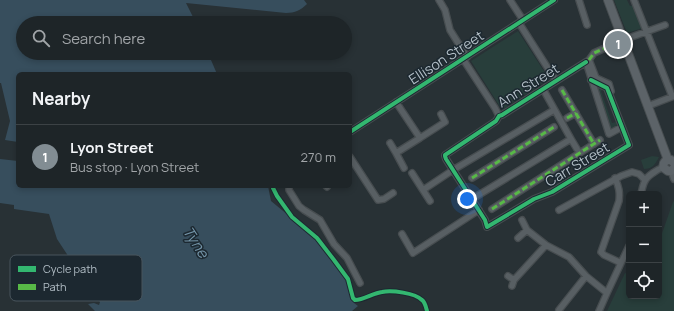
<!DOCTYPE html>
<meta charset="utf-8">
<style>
body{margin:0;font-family:Manrope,sans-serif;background:#2b3134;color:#f1f3f6}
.controls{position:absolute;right:12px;bottom:12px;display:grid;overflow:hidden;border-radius:6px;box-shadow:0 2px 6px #0003}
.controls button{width:36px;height:36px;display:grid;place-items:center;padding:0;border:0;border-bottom:1px solid #3c4245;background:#1e2528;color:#f1f3f6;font:20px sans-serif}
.you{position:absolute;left:467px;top:199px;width:14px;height:14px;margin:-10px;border:3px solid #fff;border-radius:50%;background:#1a73e8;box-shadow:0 0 0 6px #1a73e833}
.badge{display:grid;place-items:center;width:26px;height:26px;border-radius:50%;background:#828d93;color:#fff;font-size:13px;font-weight:700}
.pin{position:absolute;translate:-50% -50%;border:2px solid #fff;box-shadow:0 1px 4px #0006}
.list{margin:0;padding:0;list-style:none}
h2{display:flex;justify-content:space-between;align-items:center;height:52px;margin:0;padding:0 16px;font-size:17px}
h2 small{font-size:13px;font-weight:400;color:#a1a5a8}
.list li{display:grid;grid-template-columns:26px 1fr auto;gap:12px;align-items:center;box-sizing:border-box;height:64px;padding:0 16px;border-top:1px solid #3c4245}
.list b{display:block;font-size:15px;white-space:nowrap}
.list p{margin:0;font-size:13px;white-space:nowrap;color:#a1a5a8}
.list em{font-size:13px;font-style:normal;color:#a1a5a8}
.icon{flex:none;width:22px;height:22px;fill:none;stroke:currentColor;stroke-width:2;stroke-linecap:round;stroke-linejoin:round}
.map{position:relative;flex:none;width:674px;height:311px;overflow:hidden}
.search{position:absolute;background:#1e2528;box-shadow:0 2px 6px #0003;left:16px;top:16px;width:336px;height:44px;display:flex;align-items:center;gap:10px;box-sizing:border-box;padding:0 14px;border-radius:22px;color:#a1a5a8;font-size:15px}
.panel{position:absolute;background:#1e2528;box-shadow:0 2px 6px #0003;left:16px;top:72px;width:336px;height:116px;border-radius:6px}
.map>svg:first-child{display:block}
</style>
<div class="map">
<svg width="674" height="311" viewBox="0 0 674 311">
<rect width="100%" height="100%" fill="#283135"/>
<path fill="#283e3b" d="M614,0H627L630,6L634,5L643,28L627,33Z
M518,31L549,79L502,110L471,61Z
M595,87L603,89L601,91L612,123L616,122L617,126L611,129L609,128Z
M652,156L659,157C655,165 652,169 644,169L641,160Z
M674,201V311H607L625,273L629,275V296H659V242L673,202Z"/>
<path fill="#374e5d" d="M0,0H304L307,4C301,10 295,13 286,13L186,3L196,23H23V53H208L217,74H18V142L5,140L10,121L1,83H0Z
M0,159L18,161V186H268L271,201L317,239L346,280L354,303L358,306L352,311H95L88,304L94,303L99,305L100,302L93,293L88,292L80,294V286L75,279H80L82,277L57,239L49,214L14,209V205L0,203Z"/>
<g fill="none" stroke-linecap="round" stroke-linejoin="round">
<g stroke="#474d50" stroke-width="8">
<path id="street" d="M439,0L445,10L450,30L467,57
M510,0L523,20
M579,0L587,25
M634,0L672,96
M519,23L556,81
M463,59L495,108L499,116
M589,60L594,53L623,40L665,25
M586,62L502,115L499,116L496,121L445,155V156L446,159L485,220L487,227L534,199L552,192L629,145L607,88L591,80
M586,62L609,134L622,127
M586,62L589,60L596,78L609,84L611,91
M543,89L571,139
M562,90L594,144
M396,102L420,138L396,153L404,168
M648,106L674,96
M567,118L576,113
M350,132L554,0
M420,138L445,122L441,114
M390,143L396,153
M350,157L378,200L384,199L393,193
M671,171L674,179
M412,173L430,201
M472,178L554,127
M615,178C619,187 620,192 619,201L601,252L604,255L621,263
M289,186V190L299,206L304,210L320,220L334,244L347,258L360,283
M326,186L327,187
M423,190L453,170L554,110
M641,194C642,190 643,184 645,181C647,176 658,169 664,167
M472,199L571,139L577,149
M492,209L600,140
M559,210L621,176L632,172L639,174L645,180
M522,220L527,230L546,245L569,257L586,276L607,293
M402,234L413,253L479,210
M518,238L527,230
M508,276L514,280
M512,286L514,280L546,245
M559,310L586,276
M599,311L607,293L629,246"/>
</g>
<g stroke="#474d50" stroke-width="10">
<path id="secondary" d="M608,0L668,160
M674,163L671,160C666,159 662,163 664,168L668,171H671L674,168"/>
</g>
<use href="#street" stroke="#585f63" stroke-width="5.5"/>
<use href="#secondary" stroke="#5c6368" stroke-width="8"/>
<path stroke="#58b947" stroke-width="3" stroke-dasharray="6 3" stroke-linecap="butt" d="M589,60L594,53L623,40
M562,90L594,144
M567,118L576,113
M472,178L554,127
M492,209L600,140"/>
<g stroke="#1c2830" stroke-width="6">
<path id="cycleway" d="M586,62L502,115L499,116L496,121L445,155V156L446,159L485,220L487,227L534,199L552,192L629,145L607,88L591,80
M350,132L554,0
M273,186V188L277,196L292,217L317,238L334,260L348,279L353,298L355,300C364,300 373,293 382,292C392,290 415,293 422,300C425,302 426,307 427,311"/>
</g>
<use href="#cycleway" stroke="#33b770" stroke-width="4"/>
</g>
<g text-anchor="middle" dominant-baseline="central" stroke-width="3" stroke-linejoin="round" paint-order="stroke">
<g font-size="14" fill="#b2bec6" stroke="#1c2830">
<text transform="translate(446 57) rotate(-33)">Ellison Street</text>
<text transform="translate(528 85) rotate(-32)">Ann Street</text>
<text transform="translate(577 164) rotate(-31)">Carr Street</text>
</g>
<g font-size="15" font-style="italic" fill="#7495a9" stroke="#1c2830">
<text transform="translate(196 242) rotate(57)">Tyne</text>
</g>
</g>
<rect x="10" y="255" width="132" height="46" rx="6" fill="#1c2830" stroke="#49555d" stroke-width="1"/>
<rect x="18" y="266" width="18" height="6" fill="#33b770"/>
<rect x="18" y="284" width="18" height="6" fill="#58b947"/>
<g font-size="11" fill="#b2bec6">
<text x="43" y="273">Cycle path</text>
<text x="43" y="291">Path</text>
</g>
</svg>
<div class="controls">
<button>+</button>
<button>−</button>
<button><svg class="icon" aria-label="locate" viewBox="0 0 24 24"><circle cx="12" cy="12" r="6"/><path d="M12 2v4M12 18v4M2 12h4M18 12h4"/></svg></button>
</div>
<div class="you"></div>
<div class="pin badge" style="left:618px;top:44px">1</div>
<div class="search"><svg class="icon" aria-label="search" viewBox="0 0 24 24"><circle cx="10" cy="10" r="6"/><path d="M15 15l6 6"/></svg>Search here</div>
<section class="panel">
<h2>Nearby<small></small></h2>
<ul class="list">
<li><span class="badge">1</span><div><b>Lyon Street</b><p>Bus stop · Lyon Street</p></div><em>270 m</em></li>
</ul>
</section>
</div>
